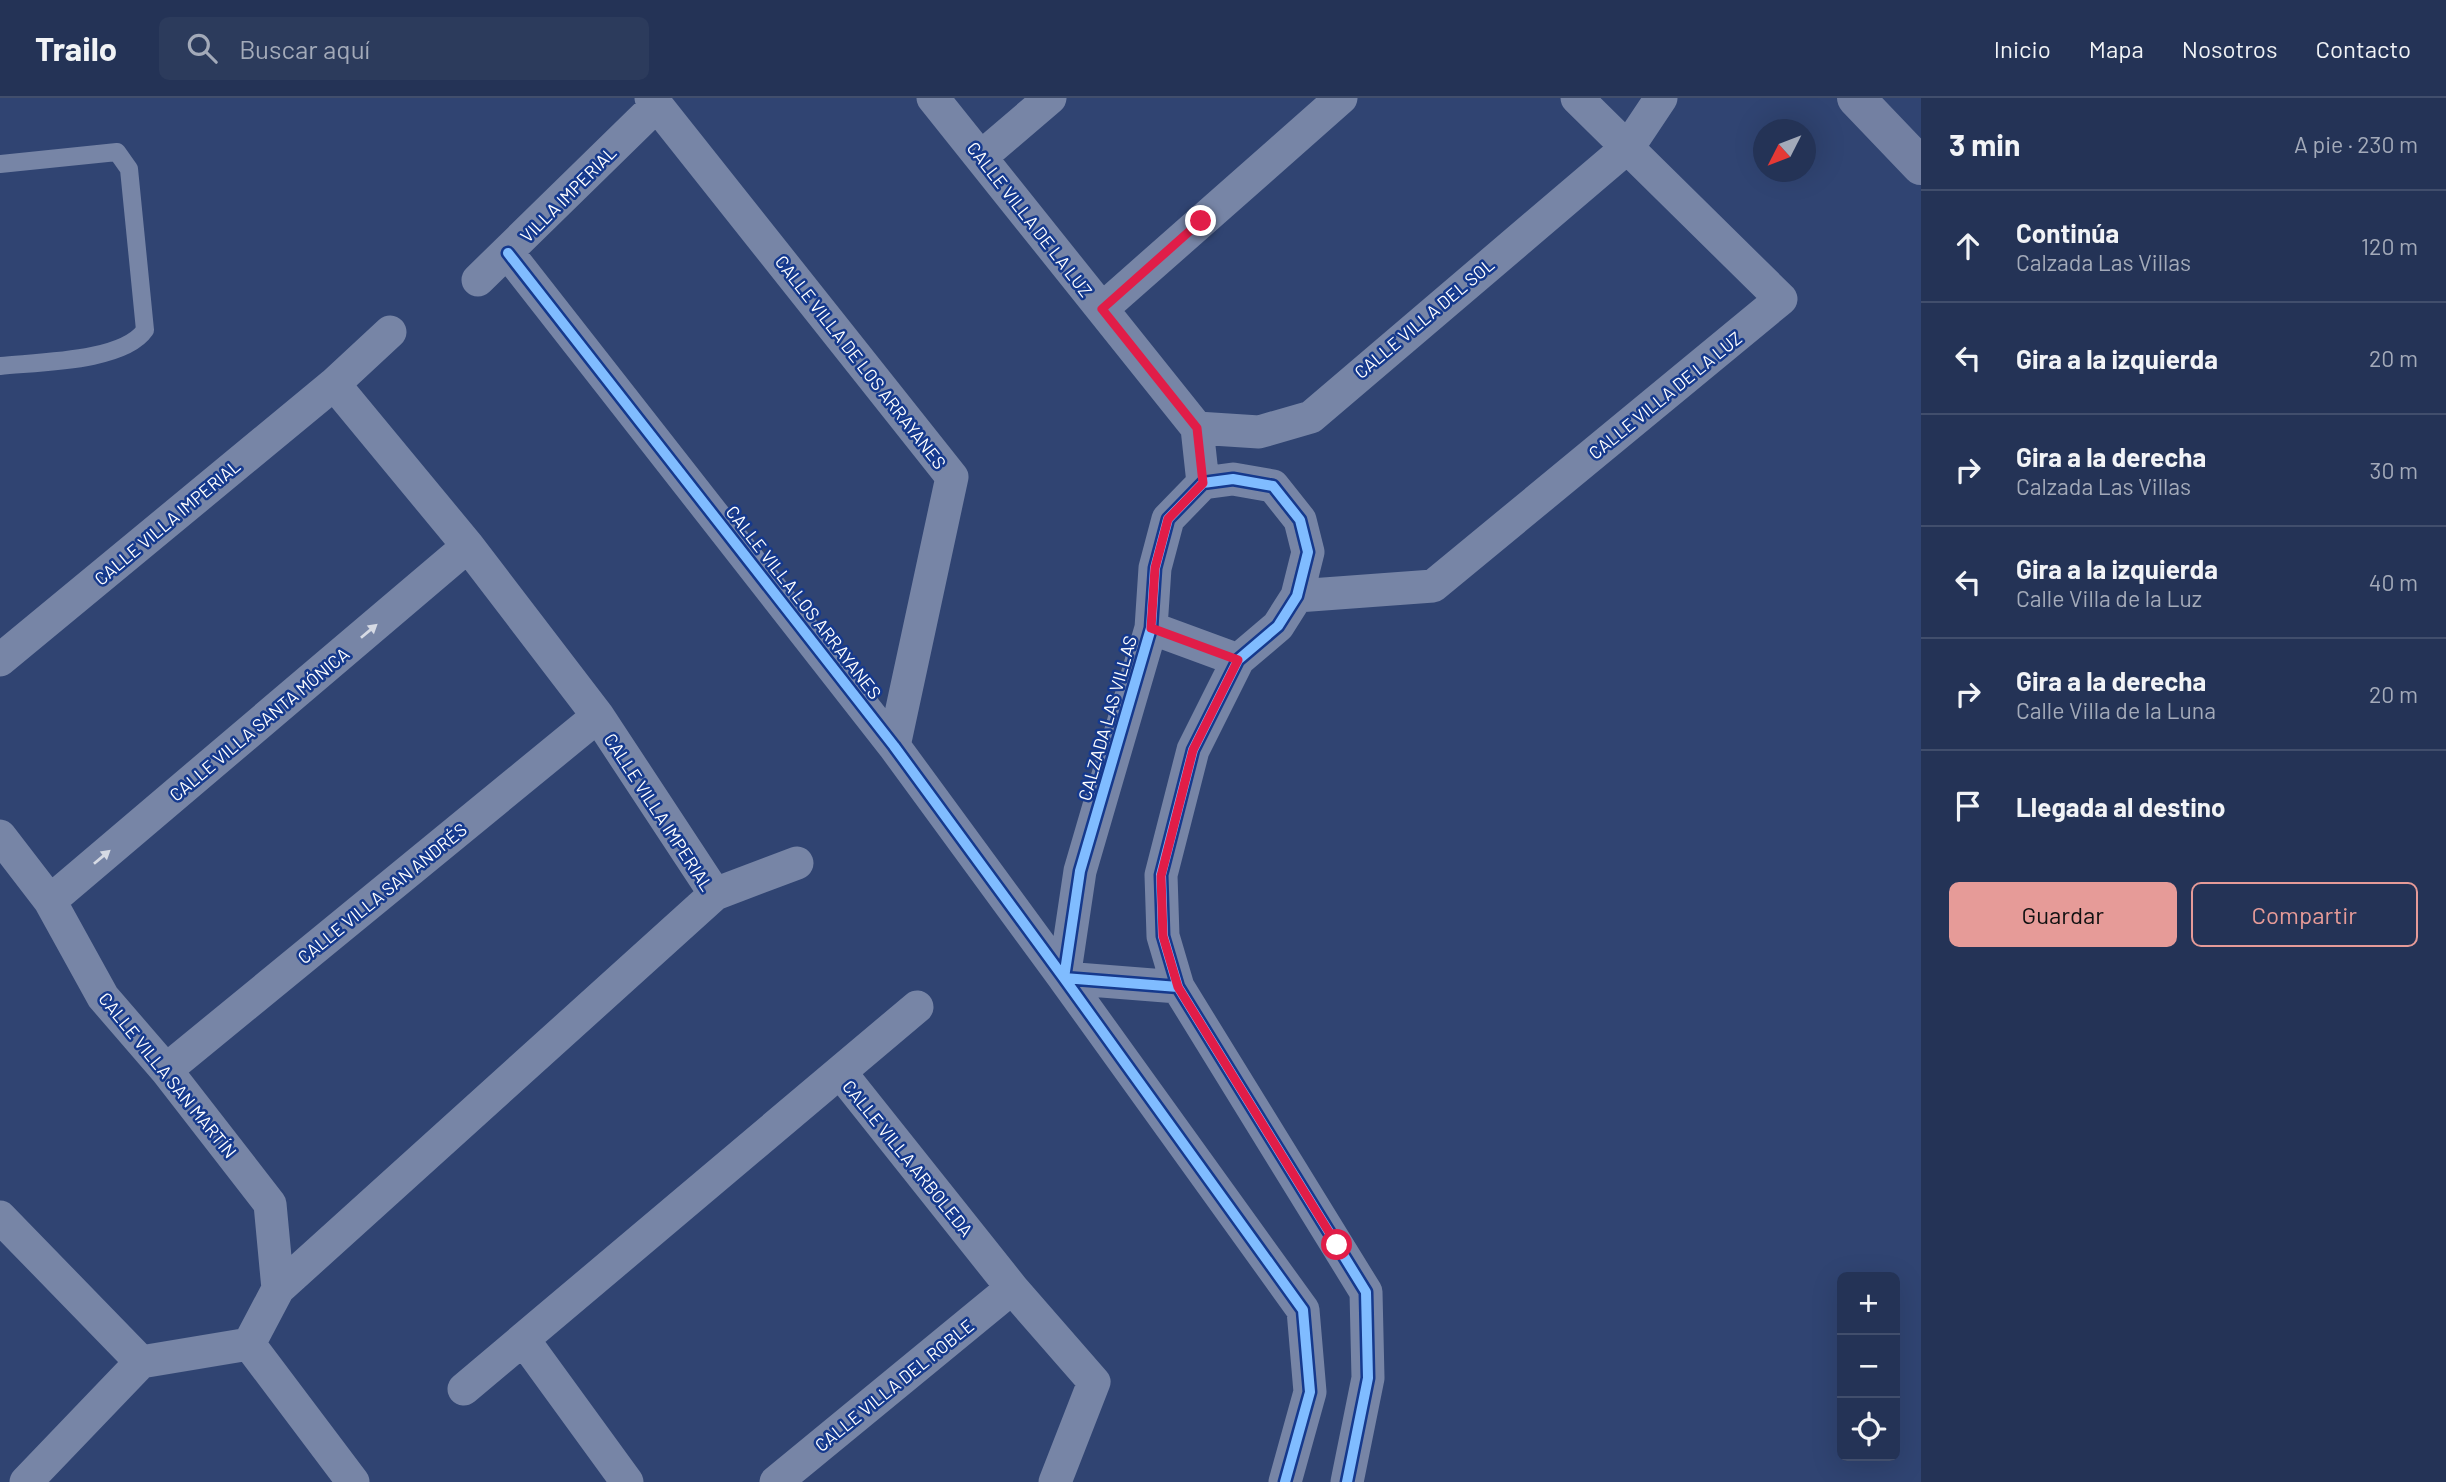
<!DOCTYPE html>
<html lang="es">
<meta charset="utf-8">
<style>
body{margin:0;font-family:Barlow,sans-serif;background:#2c3b5c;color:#f1f3f6}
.controls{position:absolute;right:21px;bottom:21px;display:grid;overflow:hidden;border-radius:10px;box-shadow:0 7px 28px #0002}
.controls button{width:63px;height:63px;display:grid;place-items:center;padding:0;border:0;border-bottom:2px solid #414e6c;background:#243356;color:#f1f3f6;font:35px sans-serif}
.compass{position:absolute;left:1753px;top:21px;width:63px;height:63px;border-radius:50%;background:#243356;box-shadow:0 7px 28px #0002;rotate:228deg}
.stop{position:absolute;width:21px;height:21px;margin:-16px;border:5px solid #e11d48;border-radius:50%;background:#fff}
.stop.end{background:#e11d48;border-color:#fff;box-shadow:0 2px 7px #0008}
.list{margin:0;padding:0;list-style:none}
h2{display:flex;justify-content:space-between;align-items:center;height:91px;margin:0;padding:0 28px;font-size:30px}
h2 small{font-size:23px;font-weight:400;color:#a3aab9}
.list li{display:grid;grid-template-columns:46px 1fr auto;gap:21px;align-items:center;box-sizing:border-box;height:112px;padding:0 28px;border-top:2px solid #414e6c}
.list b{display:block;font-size:26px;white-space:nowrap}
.list p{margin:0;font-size:23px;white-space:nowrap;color:#a3aab9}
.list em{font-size:23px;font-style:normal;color:#a3aab9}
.actions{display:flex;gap:14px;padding:21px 28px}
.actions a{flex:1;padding:16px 0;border:2px solid #e69b98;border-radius:10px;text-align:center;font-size:24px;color:#e69b98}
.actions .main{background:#e69b98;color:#111}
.icon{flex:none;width:38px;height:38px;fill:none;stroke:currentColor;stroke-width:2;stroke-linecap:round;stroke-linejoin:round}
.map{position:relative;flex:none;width:1921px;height:1384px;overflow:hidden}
header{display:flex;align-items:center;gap:42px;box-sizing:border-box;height:98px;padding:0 35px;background:#243356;border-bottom:2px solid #414e6c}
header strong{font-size:33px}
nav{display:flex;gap:38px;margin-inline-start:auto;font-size:24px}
.search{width:490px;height:63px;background:#2c3b5c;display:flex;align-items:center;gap:18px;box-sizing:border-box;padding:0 24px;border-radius:10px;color:#a3aab9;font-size:26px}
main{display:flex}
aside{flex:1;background:#243356}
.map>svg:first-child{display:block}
</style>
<header>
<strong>Trailo</strong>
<div class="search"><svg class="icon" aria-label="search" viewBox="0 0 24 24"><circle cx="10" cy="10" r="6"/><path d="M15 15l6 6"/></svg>Buscar aquí</div>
<nav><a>Inicio</a><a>Mapa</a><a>Nosotros</a><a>Contacto</a></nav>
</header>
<main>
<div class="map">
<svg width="1921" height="1384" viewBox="0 0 1921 1384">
<rect width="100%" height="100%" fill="#304472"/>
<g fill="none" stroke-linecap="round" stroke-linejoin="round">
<path stroke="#7785a6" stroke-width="18" d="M0,66L117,54L129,71L145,232C123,264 37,264 0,268"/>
<path stroke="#7785a6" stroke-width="33" d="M651,0L952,379L894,648
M933,0L1197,330L1203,385
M981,59L1050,0
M508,155L894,648L1064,880L1178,889
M478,182L657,7
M1102,211L1341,0
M334,286L468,448L598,618L715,796
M1197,330L1259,334L1311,319L1629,48L1661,0
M1297,498L1433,488L1781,201L1577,0
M1151,530L1238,562
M0,562L334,286L390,234
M0,738L50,803L103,899L166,972L270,1106L278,1191
M50,803L468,448
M166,972L598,618
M840,974L1012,1190L1094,1284L1055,1384
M0,1119L141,1264
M523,1241L627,1384
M249,1246L353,1384
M464,1291L917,909
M26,1384L141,1264L249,1246L278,1191L715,796L797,765
M776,1384L1012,1190
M1285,1384L1310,1294L1303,1212L1064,880L1080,773L1151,530L1155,470L1168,421L1203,385L1233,381L1273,388L1300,422L1308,454L1297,498L1278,528L1238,562L1193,652L1161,777L1163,838L1178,889L1366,1194L1368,1280L1347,1384"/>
<path stroke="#7380a2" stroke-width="38" d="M1856,0L1921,68"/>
<g stroke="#15398d" stroke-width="15">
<path id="cycleway" d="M508,155L894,648L1064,880L1178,889
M1285,1384L1310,1294L1303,1212L1064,880L1080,773L1151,530L1155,470L1168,421L1203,385L1233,381L1273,388L1300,422L1308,454L1297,498L1278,528L1238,562L1193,652L1161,777L1163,838L1178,889L1366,1194L1368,1280L1347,1384"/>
</g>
<use href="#cycleway" stroke="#80bcff" stroke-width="10"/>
</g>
<defs><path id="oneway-solid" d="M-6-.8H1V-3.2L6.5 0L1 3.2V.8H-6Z" transform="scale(1.75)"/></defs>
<g fill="#d6dae4">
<use href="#oneway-solid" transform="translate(369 533) rotate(-40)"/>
<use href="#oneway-solid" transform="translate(102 759) rotate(-40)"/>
</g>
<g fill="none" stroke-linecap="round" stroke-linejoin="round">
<path stroke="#e11d48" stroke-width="9" d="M1201,123L1102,211L1197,330L1203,385L1168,421L1155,470L1151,530L1238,562L1193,652L1161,778L1163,838L1178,889L1337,1147"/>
</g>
<g text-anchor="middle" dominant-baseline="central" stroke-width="5" stroke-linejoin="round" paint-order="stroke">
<g font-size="18" fill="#fff" stroke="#15398d">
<text transform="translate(568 96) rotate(-45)">VILLA IMPERIAL</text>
<text transform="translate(1030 121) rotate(52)">CALLE VILLA DE LA LUZ</text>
<text transform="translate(1424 220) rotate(-40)">CALLE VILLA DEL SOL</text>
<text transform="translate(861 264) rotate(52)">CALLE VILLA DE LOS ARRAYANES</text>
<text transform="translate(1665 297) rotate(-39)">CALLE VILLA DE LA LUZ</text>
<text transform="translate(167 424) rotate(-40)">CALLE VILLA IMPERIAL</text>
<text transform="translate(804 504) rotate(52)">CALLE VILLA LOS ARRAYANES</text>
<text transform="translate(1107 620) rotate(-74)">CALZADA LAS VILLAS</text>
<text transform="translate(259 626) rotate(-40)">CALLE VILLA SANTA MÓNICA</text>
<text transform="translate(659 714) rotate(57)">CALLE VILLA IMPERIAL</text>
<text transform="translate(382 795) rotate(-39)">CALLE VILLA SAN ANDRÉS</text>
<text transform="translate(168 977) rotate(51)">CALLE VILLA SAN MARTÍN</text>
<text transform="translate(908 1060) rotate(51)">CALLE VILLA ARBOLEDA</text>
<text transform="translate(894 1287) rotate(-39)">CALLE VILLA DEL ROBLE</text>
</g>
</g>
</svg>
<div class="controls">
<button>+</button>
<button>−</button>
<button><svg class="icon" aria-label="locate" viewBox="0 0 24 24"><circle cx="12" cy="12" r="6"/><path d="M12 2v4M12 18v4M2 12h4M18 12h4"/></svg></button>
</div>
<svg class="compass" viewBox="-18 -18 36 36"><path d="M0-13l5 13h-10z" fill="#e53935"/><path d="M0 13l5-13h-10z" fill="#a3aab9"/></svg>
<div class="stop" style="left:1337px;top:1147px"></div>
<div class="stop end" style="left:1201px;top:123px"></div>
</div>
<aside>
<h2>3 min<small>A pie · 230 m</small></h2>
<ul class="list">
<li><svg class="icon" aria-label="ahead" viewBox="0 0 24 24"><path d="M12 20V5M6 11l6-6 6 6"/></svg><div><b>Continúa</b><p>Calzada Las Villas</p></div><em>120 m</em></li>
<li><svg class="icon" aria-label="left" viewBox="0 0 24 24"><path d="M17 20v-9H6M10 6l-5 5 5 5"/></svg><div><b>Gira a la izquierda</b></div><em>20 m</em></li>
<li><svg class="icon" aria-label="right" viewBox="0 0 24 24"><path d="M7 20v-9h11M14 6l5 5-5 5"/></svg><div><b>Gira a la derecha</b><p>Calzada Las Villas</p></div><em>30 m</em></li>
<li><svg class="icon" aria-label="left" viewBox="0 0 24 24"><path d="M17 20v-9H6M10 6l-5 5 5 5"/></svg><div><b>Gira a la izquierda</b><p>Calle Villa de la Luz</p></div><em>40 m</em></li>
<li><svg class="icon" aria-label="right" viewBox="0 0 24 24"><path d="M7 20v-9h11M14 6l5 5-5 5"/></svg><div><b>Gira a la derecha</b><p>Calle Villa de la Luna</p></div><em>20 m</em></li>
<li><svg class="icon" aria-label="arrive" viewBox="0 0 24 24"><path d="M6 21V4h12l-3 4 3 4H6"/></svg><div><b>Llegada al destino</b></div></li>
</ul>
<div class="actions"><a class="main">Guardar</a><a>Compartir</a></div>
</aside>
</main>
